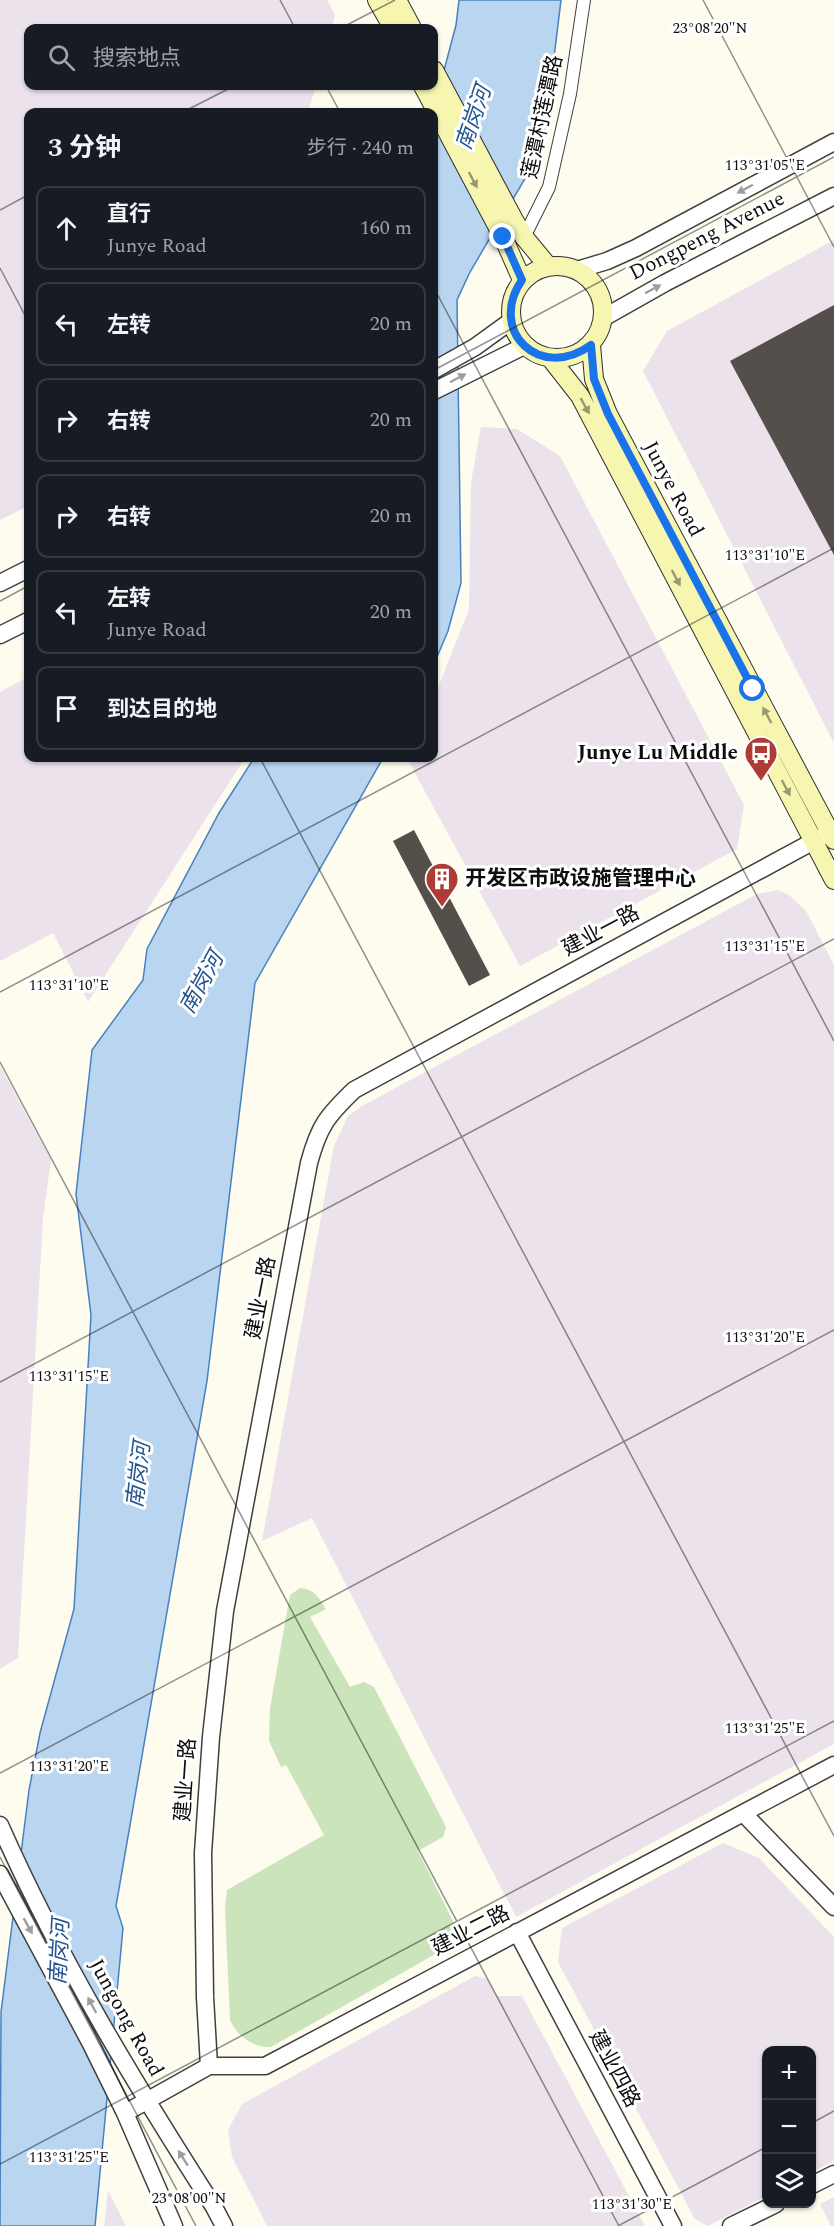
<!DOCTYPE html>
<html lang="zh">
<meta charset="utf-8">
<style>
body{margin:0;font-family:Spectral,"Noto Sans SC",serif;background:#242831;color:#f1f3f6}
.controls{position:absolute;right:18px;bottom:18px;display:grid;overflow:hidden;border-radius:12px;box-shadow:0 2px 4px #0004}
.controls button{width:54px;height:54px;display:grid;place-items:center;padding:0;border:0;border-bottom:2px solid #363941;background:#171b24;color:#f1f3f6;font:30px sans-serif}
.stop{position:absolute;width:18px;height:18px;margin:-14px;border:4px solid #1a73e8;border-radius:50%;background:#fff}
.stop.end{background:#1a73e8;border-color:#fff;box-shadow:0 2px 6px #0008}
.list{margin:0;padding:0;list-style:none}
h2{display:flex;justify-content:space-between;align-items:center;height:78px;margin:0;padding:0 24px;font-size:26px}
h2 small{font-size:20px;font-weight:400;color:#9ea1a6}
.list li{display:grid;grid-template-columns:39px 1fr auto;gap:18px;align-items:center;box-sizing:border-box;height:84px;margin:0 12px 12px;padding:0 12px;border:2px solid #363941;border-radius:12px}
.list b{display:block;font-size:22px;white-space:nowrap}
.list p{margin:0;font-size:20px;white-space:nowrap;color:#9ea1a6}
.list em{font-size:20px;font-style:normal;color:#9ea1a6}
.icon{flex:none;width:33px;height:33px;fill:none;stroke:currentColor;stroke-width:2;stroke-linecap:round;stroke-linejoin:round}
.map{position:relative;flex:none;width:834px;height:2226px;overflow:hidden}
.search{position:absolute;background:#171b24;box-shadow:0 2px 4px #0004;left:24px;top:24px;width:414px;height:66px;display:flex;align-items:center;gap:15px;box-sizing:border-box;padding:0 21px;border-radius:12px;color:#9ea1a6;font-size:22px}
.panel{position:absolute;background:#171b24;box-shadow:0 2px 4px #0004;left:24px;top:108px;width:414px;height:654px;border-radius:12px}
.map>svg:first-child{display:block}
</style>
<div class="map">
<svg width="834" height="2226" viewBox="0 0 834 2226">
<rect width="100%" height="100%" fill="#fdfcef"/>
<path fill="#ebe2eb" d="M0,0H327L335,15L332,28H28V86H316L308,112H28V506L0,520Z
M834,240V743L643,371L667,331Z
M481,427L517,429L560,456L744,805L737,849L520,966L409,762L410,758H434V698L469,609L471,482Z
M28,677V758H245L88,1002L53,933L0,961V692Z
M778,890L789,895L806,911L834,965V1744L516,1917L312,1518L262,1541L334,1146L348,1116L362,1106L757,894Z
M0,1066L51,1160L43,1218L18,1658L0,1669Z
M723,1843L759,1858L834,1937V2161L812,2172V2050H766V2196L708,2226L695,2219L558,1962L562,1928Z
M475,1976L487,1979L497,1996H522L645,2226H267L232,2157L228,2130L242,2104Z
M108,2190L126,2226H104Z
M834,2197V2226H831L820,2204Z"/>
<path fill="#cce4bc" d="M300,1588C315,1589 319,1598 326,1609L310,1617L350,1687L364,1682L374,1687L446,1827L443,1837L418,1851L462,1939L271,2047C252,2047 238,2037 230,2020L225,1908L227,1890L324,1835L286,1765L281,1767L269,1741L270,1708L290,1595Z"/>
<path fill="#b9d5ef" stroke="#4882be" stroke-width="1.5" d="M459,0H561L543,148L470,272L457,300L461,583L448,631L434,664L433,112L456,25Z
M254,758H383L255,983L207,1381L116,1906L123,1928L95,2226H0L1,2012L29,1790L40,1733L74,1609L91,1315L76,1194L92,1050L143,980L147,949L219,813Z"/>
<path fill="#544f4a" d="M834,305V555L730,361Z
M414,830L490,975L469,986L393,841Z"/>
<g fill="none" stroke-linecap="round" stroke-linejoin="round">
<g stroke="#404040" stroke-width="14">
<path id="minor" d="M524,237L549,187L570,94L584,0"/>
</g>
<g stroke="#404040" stroke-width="19">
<path id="tertiary" d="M577,270L607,261L636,248L834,142
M603,318L665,283L834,196
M434,370L475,347L511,321
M434,391L524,346
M0,583L28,569
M0,635L28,621
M744,1814L834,1907
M0,1825C59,1959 135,2084 214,2207L224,2226
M0,1874L91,2044L125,2113L174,2226
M517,1932L673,2226
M209,2066L205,1997L203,1853L211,1737L225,1611L309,1163C319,1126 327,1116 354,1090L825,835
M125,2113L209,2066H265L834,1765
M812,2185L834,2174
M731,2226L776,2204"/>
</g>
<g stroke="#2f2f2f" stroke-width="20">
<path id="secondary" d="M377,0L393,28
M397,0L412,28
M434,70L514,220L524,237L548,266
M423,86L503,237L522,280
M511 312a46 46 0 1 1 92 0a46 46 0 1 1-92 0Z
M591,345L594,379L608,414L834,840
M551,359L580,396L591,417L834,880"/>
</g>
<use href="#minor" stroke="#fff" stroke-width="12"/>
<use href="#tertiary" stroke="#fff" stroke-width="16"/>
<use href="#secondary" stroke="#f6f6b1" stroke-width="18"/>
</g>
<defs><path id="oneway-solid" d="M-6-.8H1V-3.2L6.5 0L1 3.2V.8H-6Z" transform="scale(1.5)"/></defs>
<g fill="#99996f">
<use href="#oneway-solid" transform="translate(473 180) rotate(62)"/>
<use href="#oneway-solid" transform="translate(585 406) rotate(61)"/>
<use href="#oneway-solid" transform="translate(676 578) rotate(62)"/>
<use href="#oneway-solid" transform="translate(767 715) rotate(-118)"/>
<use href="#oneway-solid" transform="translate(786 788) rotate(62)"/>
</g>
<g fill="#9e9e9e">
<use href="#oneway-solid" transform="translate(745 189) rotate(152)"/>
<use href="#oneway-solid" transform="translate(653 289) rotate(-28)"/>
<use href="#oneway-solid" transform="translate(458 378) rotate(-28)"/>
<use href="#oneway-solid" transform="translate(28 1926) rotate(61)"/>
<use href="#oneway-solid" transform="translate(92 2005) rotate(-118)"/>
<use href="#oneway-solid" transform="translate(183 2158) rotate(-122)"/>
</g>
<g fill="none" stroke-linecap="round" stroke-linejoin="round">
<path stroke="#1a73e8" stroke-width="8" d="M503,237L522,280C487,331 540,382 591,345L594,379L608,414L753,689"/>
</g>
<path fill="none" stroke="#0d0d0d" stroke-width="1.5" stroke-opacity="0.45" d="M280,0L295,28M703,0L834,247M341,28L395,0M326,86L340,112M183,112L234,86M0,210L28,195M0,268L28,321M434,288L834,1041M434,370L834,157M0,601L28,586M260,758L834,1836M0,992L834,548M0,1062L619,2226M0,1382L834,939M0,1773L834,1330M0,1857L196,2226M812,2123L834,2111M0,2164L834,1721M618,2226L766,2147"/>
<defs>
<g id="bus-pin" transform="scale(1.725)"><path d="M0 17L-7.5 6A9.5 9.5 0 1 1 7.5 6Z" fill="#ad3c35" stroke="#fff"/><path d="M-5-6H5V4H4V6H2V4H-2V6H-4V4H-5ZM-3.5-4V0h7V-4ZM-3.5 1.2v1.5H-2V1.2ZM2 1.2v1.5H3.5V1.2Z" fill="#fff"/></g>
<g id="building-pin" transform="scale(1.725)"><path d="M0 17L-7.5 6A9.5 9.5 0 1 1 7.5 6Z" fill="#ad3c35" stroke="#fff"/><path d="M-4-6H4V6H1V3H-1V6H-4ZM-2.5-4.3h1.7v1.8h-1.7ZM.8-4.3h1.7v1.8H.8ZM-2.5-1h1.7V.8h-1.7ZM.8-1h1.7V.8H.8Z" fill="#fff"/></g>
</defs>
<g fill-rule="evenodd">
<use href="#bus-pin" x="761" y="753"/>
<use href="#building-pin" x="442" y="879"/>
</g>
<g text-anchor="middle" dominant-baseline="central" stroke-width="6" stroke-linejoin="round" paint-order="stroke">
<g font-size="21" fill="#0d0d0d" stroke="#fff">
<text transform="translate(543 117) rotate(-78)">莲潭村莲潭路</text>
<text transform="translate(707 236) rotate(-27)">Dongpeng Avenue</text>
<text transform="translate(673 489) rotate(62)">Junye Road</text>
<text transform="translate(601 931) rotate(-28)">建业一路</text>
<text transform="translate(261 1298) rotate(-79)">建业一路</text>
<text transform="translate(186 1780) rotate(-86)">建业一路</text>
<text transform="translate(471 1931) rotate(-27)">建业二路</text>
<text transform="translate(126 2018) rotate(61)">Jungong Road</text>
<text transform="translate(614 2069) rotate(62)">建业四路</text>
</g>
<g font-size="21" font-weight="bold" fill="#0d0d0d" stroke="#fff" text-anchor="end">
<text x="738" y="753">Junye Lu Middle</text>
<text x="465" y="879" text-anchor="start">开发区市政设施管理中心</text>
</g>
<g font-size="22" font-style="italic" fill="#245590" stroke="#fff">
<text transform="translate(474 118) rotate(-71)">南岗河</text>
<text transform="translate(202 983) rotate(-61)">南岗河</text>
<text transform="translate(139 1475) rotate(-83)">南岗河</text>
<text transform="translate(60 1952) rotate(-87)">南岗河</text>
</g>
</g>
<g font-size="15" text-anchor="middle" fill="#0d0d0d" stroke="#fff" stroke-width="6" stroke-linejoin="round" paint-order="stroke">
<text x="710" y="33">23°08'20"N</text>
<text x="765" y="170">113°31'05"E</text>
<text x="765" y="560">113°31'10"E</text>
<text x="765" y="951">113°31'15"E</text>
<text x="69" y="990">113°31'10"E</text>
<text x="765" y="1342">113°31'20"E</text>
<text x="69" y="1381">113°31'15"E</text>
<text x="765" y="1733">113°31'25"E</text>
<text x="69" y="1771">113°31'20"E</text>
<text x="69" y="2162">113°31'25"E</text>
<text x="189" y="2203">23°08'00"N</text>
<text x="632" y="2209">113°31'30"E</text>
</g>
</svg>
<div class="controls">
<button>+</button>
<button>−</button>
<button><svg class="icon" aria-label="layers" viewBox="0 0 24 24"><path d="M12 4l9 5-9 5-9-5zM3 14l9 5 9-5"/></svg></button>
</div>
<div class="stop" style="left:753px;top:689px"></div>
<div class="stop end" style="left:503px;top:237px"></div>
<div class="search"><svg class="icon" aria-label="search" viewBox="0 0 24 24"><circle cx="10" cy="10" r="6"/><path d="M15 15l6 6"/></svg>搜索地点</div>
<section class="panel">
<h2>3 分钟<small>步行 · 240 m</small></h2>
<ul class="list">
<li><svg class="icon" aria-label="ahead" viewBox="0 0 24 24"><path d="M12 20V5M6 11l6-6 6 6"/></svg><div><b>直行</b><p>Junye Road</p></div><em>160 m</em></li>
<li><svg class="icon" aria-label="left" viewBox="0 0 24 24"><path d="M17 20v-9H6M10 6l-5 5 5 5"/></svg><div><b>左转</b></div><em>20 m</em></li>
<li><svg class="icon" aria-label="right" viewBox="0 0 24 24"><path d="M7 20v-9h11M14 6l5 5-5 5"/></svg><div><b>右转</b></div><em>20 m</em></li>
<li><svg class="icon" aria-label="right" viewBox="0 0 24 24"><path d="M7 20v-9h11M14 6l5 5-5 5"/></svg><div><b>右转</b></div><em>20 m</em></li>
<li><svg class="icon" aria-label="left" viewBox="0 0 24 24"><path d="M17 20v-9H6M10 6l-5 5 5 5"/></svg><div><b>左转</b><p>Junye Road</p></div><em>20 m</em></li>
<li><svg class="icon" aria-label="arrive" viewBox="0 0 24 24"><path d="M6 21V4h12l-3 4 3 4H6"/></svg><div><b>到达目的地</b></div></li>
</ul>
</section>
</div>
